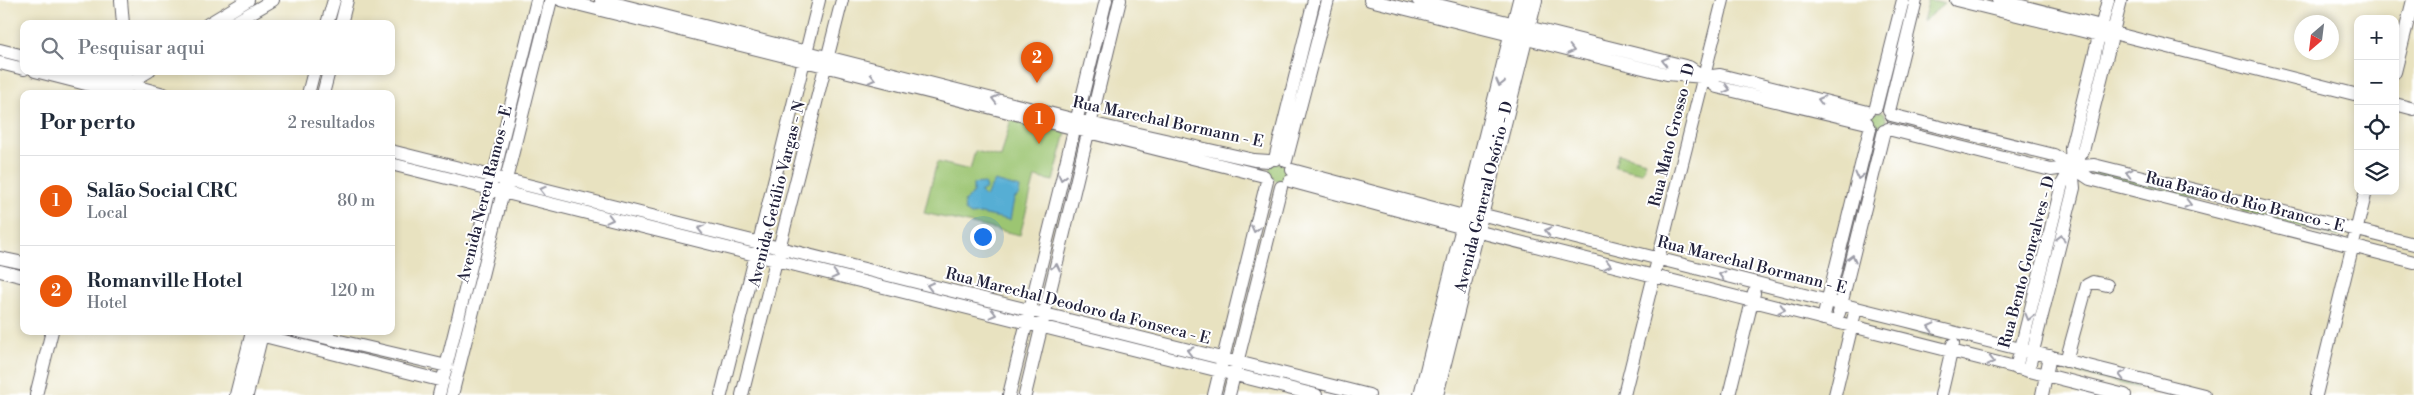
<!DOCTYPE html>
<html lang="pt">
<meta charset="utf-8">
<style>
body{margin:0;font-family:"Libre Bodoni",serif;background:#f6f6f7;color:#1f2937}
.controls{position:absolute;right:15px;top:15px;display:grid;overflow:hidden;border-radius:10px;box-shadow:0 2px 8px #0003}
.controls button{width:45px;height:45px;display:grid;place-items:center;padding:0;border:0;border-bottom:1px solid #e0e1e3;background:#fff;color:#1f2937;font:25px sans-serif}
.compass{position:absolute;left:2294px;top:15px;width:45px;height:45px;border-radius:50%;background:#fff;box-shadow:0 2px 8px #0003;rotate:208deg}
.you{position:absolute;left:982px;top:236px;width:18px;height:18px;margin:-12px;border:4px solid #fff;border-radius:50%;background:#1a73e8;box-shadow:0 0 0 8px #1a73e833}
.badge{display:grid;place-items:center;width:32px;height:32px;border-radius:50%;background:#ea580c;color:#fff;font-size:16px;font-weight:700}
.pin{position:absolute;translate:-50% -41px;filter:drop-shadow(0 1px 2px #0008)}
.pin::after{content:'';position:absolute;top:26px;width:18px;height:15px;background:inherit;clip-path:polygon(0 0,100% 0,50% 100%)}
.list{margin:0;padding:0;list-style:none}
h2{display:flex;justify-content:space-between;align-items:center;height:65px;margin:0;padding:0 20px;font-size:21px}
h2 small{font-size:16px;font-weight:400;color:#747a83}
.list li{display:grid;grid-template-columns:32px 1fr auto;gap:15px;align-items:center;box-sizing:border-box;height:90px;padding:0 20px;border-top:1px solid #e0e1e3}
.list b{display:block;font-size:19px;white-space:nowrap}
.list p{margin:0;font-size:16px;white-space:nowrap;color:#747a83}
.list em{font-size:16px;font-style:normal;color:#747a83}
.icon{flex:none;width:28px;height:28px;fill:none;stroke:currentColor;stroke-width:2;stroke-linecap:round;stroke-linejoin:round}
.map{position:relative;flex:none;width:2414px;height:395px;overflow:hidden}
.search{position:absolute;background:#fff;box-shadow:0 2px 8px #0003;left:20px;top:20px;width:375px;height:55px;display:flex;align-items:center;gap:12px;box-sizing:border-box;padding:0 18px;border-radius:10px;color:#747a83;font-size:19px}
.panel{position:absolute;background:#fff;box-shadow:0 2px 8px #0003;left:20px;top:90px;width:375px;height:245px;border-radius:10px}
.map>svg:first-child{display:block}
</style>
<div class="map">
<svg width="2414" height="395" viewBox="0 0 2414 395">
<rect width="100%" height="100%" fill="#fff"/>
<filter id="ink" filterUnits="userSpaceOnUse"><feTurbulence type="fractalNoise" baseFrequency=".02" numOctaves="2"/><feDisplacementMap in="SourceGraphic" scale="10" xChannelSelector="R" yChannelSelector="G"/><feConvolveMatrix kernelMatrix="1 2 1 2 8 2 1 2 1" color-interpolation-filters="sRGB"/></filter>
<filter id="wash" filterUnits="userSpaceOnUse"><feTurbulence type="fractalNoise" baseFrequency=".0096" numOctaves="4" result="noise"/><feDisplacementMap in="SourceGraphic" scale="20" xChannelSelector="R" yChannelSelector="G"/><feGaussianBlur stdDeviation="1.12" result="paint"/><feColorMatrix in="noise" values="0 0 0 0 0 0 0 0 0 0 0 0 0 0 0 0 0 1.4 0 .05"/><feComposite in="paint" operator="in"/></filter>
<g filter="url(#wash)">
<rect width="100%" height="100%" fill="#e8e2c0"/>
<path fill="#9cc572" stroke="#5f7456" d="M1928,0L1944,4L1922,22Z
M1872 119a7 7 0 1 1 14 0a7 7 0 1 1-14 0Z
M1011,119L1066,133L1053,181L1035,177L1020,235L924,213L937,162L970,170L975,151L1001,157Z
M1618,154L1646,161L1642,173L1615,167Z
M1269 172a9 9 0 1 1 18 0a9 9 0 1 1-18 0Z
M2090,169L2197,196V200L2089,173Z
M2242,208L2340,233L2339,237L2240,211Z
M1870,319L1943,339L1871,321Z
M2060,366L2137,385L2139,388L2064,370L2058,367Z"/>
<path fill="#57aed4" stroke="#3c6888" d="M995,181L1020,188L1019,195L1014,199L1010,220L981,214L971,215L965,211L964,202L973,193V184L984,183L986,189L980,192L985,197Z"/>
</g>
<g filter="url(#ink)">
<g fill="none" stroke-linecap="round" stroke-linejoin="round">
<g stroke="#67656a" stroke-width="14">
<path id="minor" d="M121,0L123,24
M561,0L1264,176
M601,0L1076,120L1254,160L1269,161
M1370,0L1667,74L1704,77L1717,87L1867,123
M1418,0L1689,67L1704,77L1720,75L1868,112
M1956,0L2107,37
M1998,0L2101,26L2121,35L2358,95
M208,24L248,0
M232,24L273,0
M327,24L334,0
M341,24L347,0
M0,50L24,56
M0,63L24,69
M35,71L125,94
M79,71L164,94
M2395,72L2413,0
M115,73L127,71
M126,89L127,84L149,71
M308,94L314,71
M323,94L329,71
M2395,104L2414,109
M1876,107L1903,0
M1889,111L1916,0
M1891,115L2054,155L2072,167L2094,165L2414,244
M1888,129L2051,170L2072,167L2090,179L2414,262
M391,151L1369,395
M1275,159L1314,0
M1286,161L1328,0
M391,164L1316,395
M1292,170L1467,217L1480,214L2204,395
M1290,181L1464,228L2125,395
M0,258L24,263
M0,271L24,277
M1839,313L1884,131
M1823,319L1870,129
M297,331L447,366
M264,336L443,381
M2066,361L2087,285L2093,282L2107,285
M2016,368L2062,184L2072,167L2071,148L2108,0
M2028,371L2074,188L2072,167L2083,151L2121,0
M36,395L52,331
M236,395L251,336
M247,395L261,338
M439,395L537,0
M452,395L551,0
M721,395L819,0
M742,395L842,0
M1009,395L1106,0
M1025,395L1120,0
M1214,395L1267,181
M1229,395L1281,187
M1624,395L1723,0
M1729,395L1754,293
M1835,395L1856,308
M1941,395L1953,344
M2042,395L2050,356
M2316,395L2366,191"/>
</g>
<g stroke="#67656a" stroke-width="18">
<path id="major" d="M1422,395L1521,0
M1435,395L1534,0"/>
</g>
<use href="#minor" stroke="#fff" stroke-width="12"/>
<use href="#major" stroke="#fff" stroke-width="16"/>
</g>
<defs><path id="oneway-chevron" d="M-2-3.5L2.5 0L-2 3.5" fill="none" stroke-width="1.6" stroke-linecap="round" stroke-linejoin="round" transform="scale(1.25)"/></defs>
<g stroke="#9c9ca7">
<use href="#oneway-chevron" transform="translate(1571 50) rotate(14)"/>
<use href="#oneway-chevron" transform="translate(1665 61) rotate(-166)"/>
<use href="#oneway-chevron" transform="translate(872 79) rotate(14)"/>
<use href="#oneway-chevron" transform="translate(1500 83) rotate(104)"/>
<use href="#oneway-chevron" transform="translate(1727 89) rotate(14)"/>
<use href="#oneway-chevron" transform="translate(995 99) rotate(-166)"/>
<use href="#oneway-chevron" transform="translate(1821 100) rotate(-166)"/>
<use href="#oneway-chevron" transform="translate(2129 173) rotate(-166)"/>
<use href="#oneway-chevron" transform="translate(1859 176) rotate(104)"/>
<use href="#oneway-chevron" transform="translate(1062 177) rotate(104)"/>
<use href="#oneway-chevron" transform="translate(543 190) rotate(-166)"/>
<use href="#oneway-chevron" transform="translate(2188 204) rotate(14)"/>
<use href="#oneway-chevron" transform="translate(610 219) rotate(14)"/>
<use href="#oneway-chevron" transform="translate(701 229) rotate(-166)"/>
<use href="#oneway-chevron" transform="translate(1255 229) rotate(104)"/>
<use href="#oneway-chevron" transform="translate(1548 231) rotate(-166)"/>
<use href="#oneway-chevron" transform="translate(2061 238) rotate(-76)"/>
<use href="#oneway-chevron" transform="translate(1852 258) rotate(-76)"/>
<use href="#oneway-chevron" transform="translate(1608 265) rotate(14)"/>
<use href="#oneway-chevron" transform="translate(1056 267) rotate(-77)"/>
<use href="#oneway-chevron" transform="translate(835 275) rotate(14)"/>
<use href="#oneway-chevron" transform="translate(1722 275) rotate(-166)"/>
<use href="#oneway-chevron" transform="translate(930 286) rotate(-166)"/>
<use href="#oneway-chevron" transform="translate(1782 309) rotate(14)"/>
<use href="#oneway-chevron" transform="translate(993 314) rotate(14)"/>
<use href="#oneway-chevron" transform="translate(2029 317) rotate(104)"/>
<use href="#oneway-chevron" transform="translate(1931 327) rotate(-166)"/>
<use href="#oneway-chevron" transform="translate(1190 351) rotate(-166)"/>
<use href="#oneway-chevron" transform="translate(1991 361) rotate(14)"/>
<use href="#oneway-chevron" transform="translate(2122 375) rotate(-166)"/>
</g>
</g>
<g text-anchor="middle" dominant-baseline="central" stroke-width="4" stroke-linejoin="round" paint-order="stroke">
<g font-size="16" fill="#22223b" stroke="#fff">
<text transform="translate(1168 122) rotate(12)">Rua Marechal Bormann - E</text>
<text transform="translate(1672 135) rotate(-76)">Rua Mato Grosso - D</text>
<text transform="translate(485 194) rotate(-76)">Avenida Nereu Ramos - E</text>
<text transform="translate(777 194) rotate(-76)">Avenida Getúlio Vargas - N</text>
<text transform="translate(1484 197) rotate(-76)">Avenida General Osório - D</text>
<text transform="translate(2245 202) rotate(14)">Rua Barão do Rio Branco - E</text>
<text transform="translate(2027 262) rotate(-75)">Rua Bento Gonçalves - D</text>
<text transform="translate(1752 265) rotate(14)">Rua Marechal Bormann - E</text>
<text transform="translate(1078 306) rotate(14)">Rua Marechal Deodoro da Fonseca - E</text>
</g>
</g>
</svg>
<div class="controls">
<button>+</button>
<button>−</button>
<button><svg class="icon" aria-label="locate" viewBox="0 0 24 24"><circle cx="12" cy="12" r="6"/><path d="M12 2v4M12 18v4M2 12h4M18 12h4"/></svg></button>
<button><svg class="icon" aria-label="layers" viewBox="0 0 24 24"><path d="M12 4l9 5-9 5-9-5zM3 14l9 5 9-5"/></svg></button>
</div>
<svg class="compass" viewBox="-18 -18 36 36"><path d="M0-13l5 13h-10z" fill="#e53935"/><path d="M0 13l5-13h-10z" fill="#747a83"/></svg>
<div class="you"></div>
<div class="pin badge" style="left:1039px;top:144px">1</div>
<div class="pin badge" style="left:1037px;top:83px">2</div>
<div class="search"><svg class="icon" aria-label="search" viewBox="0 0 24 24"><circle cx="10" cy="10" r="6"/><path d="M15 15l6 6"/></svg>Pesquisar aqui</div>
<section class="panel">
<h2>Por perto<small>2 resultados</small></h2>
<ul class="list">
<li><span class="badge">1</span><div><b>Salão Social CRC</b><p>Local</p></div><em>80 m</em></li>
<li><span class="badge">2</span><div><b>Romanville Hotel</b><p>Hotel</p></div><em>120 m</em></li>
</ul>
</section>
</div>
